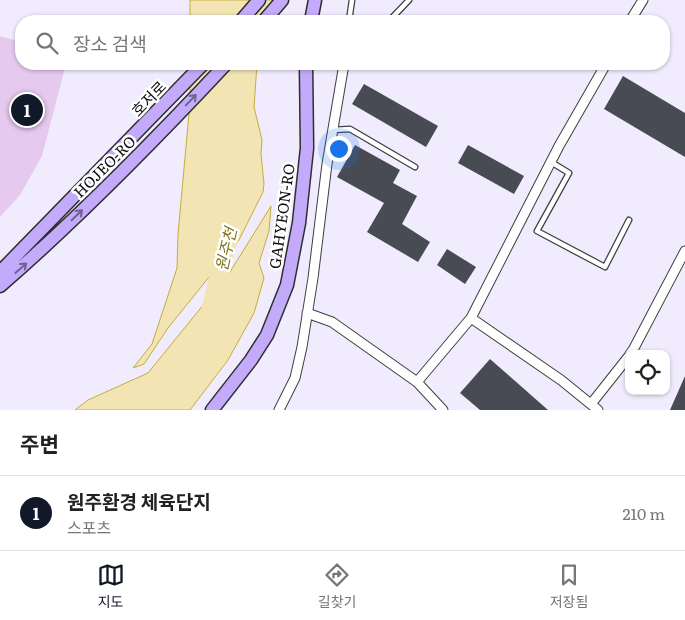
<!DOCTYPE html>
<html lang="ko">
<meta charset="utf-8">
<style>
body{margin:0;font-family:Literata,"Noto Sans KR",serif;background:#f6f6f6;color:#222}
.controls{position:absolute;right:15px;bottom:15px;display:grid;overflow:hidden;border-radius:10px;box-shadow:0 1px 4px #0004}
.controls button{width:45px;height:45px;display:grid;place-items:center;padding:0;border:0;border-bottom:1px solid #e0e0e0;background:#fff;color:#222;font:25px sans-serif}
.you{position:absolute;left:338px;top:148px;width:18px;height:18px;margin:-12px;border:4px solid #fff;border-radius:50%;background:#1a73e8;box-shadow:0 0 0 8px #1a73e833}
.badge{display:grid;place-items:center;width:32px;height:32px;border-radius:50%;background:#111827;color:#fff;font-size:16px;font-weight:700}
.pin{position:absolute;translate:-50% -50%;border:2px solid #fff;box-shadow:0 1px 5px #0006}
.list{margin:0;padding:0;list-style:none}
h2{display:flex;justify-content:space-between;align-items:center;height:65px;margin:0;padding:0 20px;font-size:21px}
h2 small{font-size:16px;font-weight:400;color:#767676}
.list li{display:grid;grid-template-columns:32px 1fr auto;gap:15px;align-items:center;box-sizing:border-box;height:75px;padding:0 20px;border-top:1px solid #e0e0e0}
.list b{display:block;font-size:19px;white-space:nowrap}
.list p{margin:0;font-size:16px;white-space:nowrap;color:#767676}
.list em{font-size:16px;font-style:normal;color:#767676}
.icon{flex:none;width:28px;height:28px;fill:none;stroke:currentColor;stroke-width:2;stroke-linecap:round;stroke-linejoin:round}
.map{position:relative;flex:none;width:685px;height:410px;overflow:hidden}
.search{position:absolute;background:#fff;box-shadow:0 1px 4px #0004;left:15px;right:15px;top:15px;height:55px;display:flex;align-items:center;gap:12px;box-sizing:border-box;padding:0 18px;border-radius:20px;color:#767676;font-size:19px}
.sheet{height:140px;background:#fff}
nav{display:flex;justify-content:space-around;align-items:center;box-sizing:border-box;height:70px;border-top:1px solid #e0e0e0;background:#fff;font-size:14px;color:#767676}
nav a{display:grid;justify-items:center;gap:2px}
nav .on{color:#111827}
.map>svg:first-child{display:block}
</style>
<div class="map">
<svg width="685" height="410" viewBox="0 0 685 410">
<rect width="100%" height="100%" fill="#f0ecfe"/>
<path fill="#e5c9ee" d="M0,36L21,42V64H66L42,156L20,195L0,217Z"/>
<path fill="#f2e5b3" stroke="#c5ac3f" d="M190,0H272V7L263,12L262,21H190Z
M190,64H257L254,107L262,140L261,154L264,184L263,192L239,240L168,328L144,364L133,368L152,344L177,268L178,234L190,103Z
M271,206L269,231L259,263L264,278L254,313L228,360L190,410H75L88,400L148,373L230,272Z"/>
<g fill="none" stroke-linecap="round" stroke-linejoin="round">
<path stroke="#f2e5b3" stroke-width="19" d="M210,313L229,235"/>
</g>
<path fill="#494b54" d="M623,76L685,113V157L604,109Z
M364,84L438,126L426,147L352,104Z
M355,145L400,170L393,183L417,196L402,224L430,242L418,262L367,232L384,203L337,177Z
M468,145L524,176L514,194L458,163Z
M447,249L476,267L465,284L437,265Z
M490,359L548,410H480L460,393Z
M685,376V410H670Z"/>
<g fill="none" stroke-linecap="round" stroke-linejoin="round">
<g stroke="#3f3f3f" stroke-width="7">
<path id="lane" d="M349,21L352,0
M389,21L409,0
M333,130L350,129L415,167
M551,162L569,173L537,231L605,267L629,220"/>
</g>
<g stroke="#3f3f3f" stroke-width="11">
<path id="street" d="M630,21L643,0
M307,313L332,322L417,382L443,410
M471,318L561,380L598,410
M630,354L633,350L685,251
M417,382L471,318L559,146L606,64
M591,404L629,356
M279,410L295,378L302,347L313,278L327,164L344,64"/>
</g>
<g stroke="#2e2e2e" stroke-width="15">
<path id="secondary" d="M241,21L259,0
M264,21L282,0
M311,21L315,0
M0,272L203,64
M0,286C80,217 154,141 226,64
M212,410L251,360L267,335L287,285L299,223L307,148L306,64"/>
</g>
<use href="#lane" stroke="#fff" stroke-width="4.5"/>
<use href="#street" stroke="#fff" stroke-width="9"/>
<use href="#secondary" stroke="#c3aafa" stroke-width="12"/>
</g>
<defs><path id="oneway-shaft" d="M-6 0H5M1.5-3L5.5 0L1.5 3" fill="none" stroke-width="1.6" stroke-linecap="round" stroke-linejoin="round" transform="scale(1.25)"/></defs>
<g stroke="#71638f">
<use href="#oneway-shaft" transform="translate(191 100) rotate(-46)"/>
<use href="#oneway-shaft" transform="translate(77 215) rotate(-44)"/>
<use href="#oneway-shaft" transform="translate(21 268) rotate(-41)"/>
</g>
<g text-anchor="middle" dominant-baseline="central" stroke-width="5" stroke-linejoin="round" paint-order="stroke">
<g font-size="15" fill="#0c0c0c" stroke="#fff">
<text transform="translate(148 98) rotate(-46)">호저로</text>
<text transform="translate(104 166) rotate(-45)">HOJEO-RO</text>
<text transform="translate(281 216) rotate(-82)">GAHYEON-RO</text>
</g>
<g font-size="16" font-style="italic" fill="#82731b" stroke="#fff">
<text transform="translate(225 249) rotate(-77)">원주천</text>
</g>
</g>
</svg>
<div class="controls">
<button><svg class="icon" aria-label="locate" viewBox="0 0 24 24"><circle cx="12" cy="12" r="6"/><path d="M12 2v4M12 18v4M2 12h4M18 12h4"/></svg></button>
</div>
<div class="you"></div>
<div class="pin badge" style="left:27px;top:110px">1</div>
<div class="search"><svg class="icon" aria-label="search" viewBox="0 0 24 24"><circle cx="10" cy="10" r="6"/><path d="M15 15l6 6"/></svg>장소 검색</div>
</div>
<section class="sheet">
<h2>주변<small></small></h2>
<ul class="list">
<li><span class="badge">1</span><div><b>원주환경 체육단지</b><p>스포츠</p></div><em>210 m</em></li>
</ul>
</section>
<nav>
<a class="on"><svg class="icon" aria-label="map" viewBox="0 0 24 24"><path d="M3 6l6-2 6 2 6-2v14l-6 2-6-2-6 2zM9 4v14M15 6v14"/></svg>지도</a>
<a><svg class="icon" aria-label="directions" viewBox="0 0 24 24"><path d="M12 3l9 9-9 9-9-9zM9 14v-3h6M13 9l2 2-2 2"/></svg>길찾기</a>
<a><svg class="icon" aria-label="saved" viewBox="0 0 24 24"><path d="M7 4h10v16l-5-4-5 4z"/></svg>저장됨</a>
</nav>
